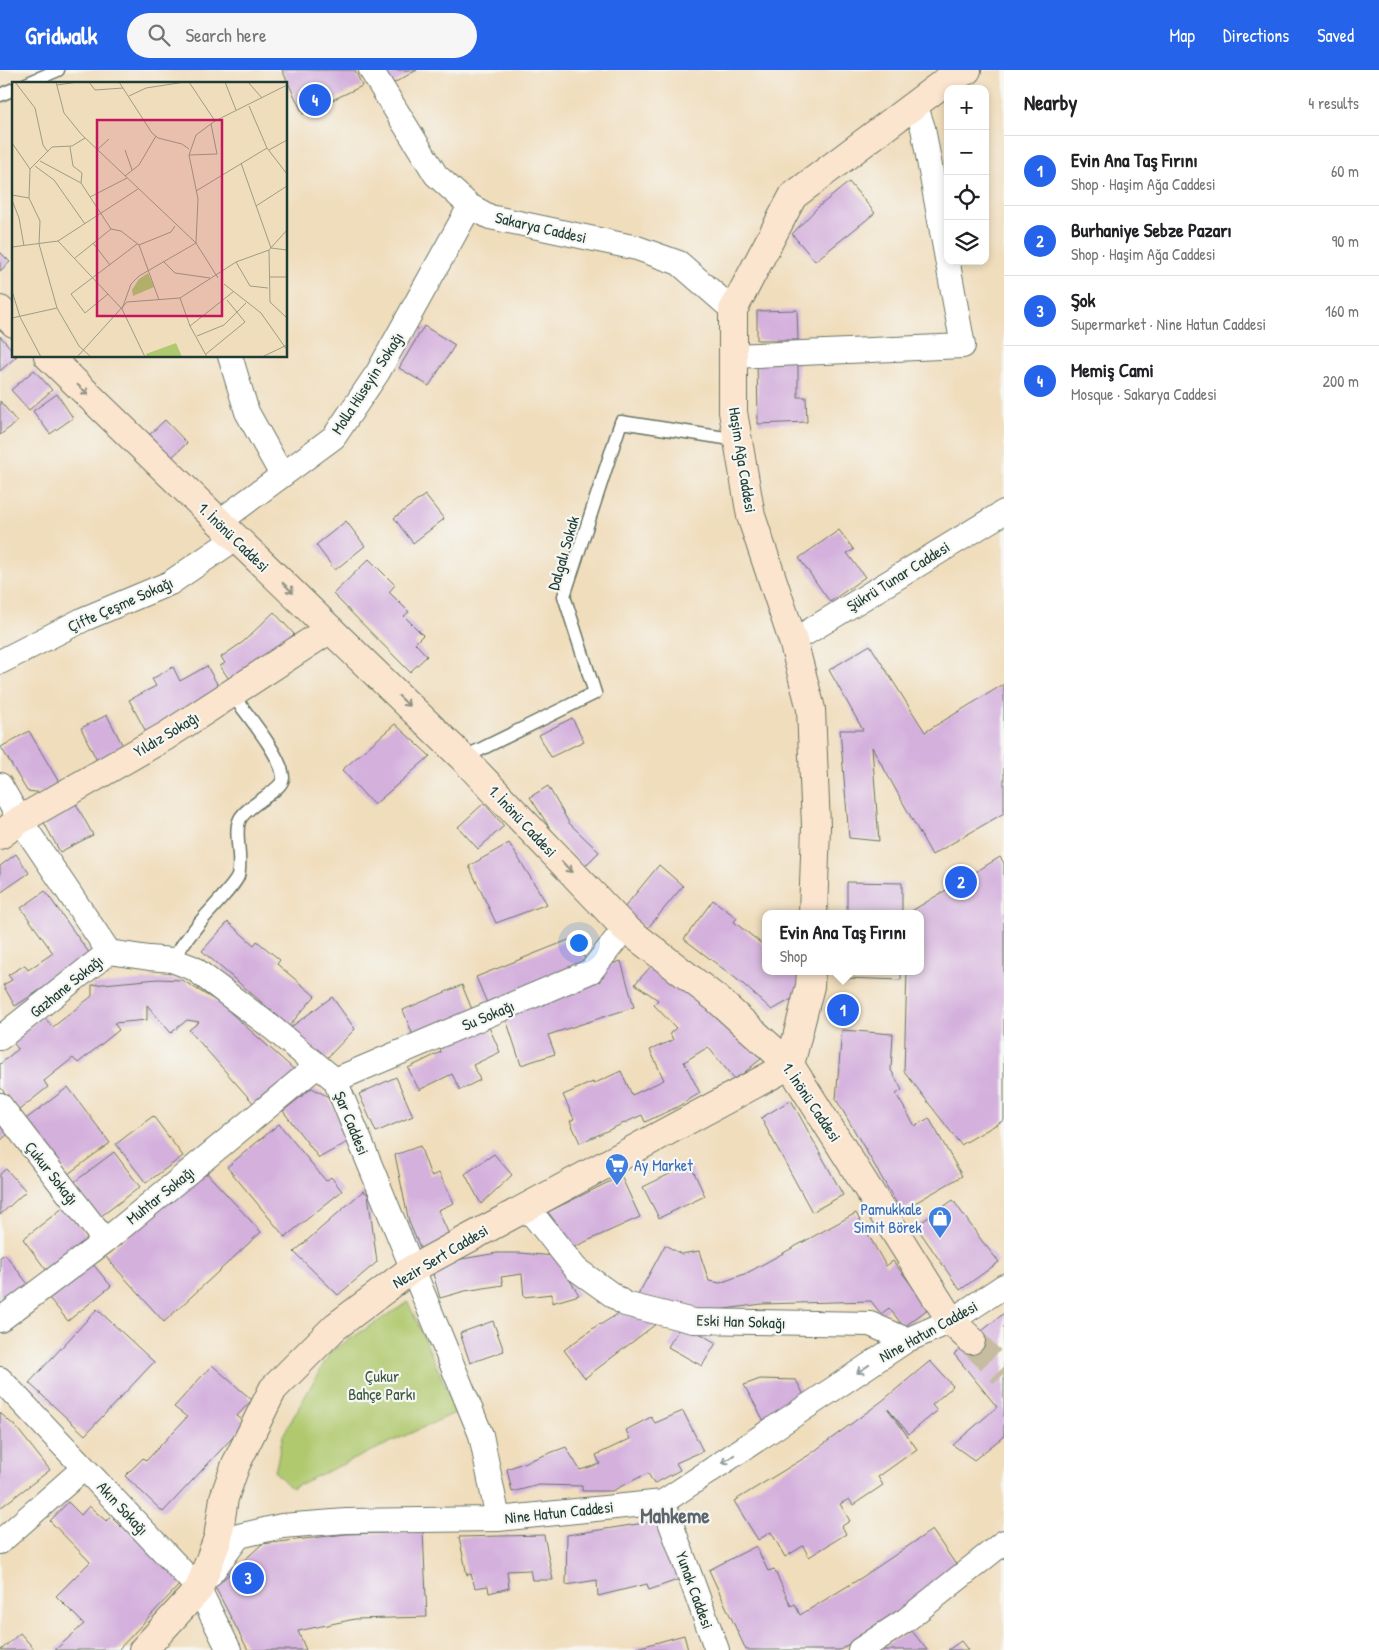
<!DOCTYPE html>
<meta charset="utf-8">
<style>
body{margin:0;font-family:"Patrick Hand",sans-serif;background:#f6f6f6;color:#202124}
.controls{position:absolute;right:15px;top:15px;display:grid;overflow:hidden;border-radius:10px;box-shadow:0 2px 8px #0003}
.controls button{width:45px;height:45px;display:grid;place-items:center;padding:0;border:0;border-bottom:1px solid #e0e0e0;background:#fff;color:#202124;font:25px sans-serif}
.you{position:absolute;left:578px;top:872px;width:18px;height:18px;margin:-12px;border:4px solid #fff;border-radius:50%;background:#1a73e8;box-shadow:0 0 0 8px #1a73e833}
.badge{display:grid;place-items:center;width:32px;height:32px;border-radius:50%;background:#2563eb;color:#fff;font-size:16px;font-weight:700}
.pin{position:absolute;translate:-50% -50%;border:2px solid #fff;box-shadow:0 1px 5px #0006}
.popup{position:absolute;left:762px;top:840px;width:162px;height:65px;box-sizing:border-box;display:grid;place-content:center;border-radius:10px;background:#fff;filter:drop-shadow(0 1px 4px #0005);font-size:16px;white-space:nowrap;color:#757577}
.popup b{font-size:19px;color:#202124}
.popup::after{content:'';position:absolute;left:50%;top:100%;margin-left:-10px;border:10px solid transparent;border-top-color:#fff}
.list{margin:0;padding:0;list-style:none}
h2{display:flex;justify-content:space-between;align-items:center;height:65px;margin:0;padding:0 20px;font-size:21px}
h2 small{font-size:16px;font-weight:400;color:#757577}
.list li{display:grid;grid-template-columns:32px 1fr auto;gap:15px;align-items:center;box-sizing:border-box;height:70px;padding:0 20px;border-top:1px solid #e0e0e0}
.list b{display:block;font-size:19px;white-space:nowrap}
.list p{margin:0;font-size:16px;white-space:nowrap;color:#757577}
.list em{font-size:16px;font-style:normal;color:#757577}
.icon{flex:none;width:28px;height:28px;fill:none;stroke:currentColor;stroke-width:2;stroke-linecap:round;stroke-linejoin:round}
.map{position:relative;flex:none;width:1004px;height:1580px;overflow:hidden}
header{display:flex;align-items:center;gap:30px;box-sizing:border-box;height:70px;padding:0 25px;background:#2563eb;color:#fff}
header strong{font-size:24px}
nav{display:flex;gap:28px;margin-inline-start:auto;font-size:18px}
.search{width:350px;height:45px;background:#f6f6f6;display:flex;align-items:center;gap:12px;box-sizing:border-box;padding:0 18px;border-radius:28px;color:#757577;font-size:19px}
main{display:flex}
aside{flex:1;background:#fff}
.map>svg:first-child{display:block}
</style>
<header>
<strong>Gridwalk</strong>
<div class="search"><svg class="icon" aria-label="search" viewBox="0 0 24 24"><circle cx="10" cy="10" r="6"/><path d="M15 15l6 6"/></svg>Search here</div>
<nav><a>Map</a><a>Directions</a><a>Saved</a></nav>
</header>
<main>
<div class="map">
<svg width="1004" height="1580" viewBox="0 0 1004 1580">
<rect width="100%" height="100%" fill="#f6f6f2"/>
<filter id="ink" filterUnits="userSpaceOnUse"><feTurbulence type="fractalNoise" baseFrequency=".02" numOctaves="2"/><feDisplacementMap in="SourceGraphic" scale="10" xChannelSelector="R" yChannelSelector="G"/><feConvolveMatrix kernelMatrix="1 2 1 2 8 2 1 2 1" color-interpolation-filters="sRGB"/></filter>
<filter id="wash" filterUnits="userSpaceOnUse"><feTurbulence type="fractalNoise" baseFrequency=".0096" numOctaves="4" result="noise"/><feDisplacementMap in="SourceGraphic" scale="20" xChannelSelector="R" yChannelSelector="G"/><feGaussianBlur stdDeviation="1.12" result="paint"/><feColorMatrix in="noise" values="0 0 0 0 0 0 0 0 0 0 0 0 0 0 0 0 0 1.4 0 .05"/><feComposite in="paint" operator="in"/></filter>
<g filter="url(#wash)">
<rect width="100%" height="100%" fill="#f0ddbc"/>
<path fill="#b0c96e" stroke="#688351" d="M408,1232L457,1342L291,1418L275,1402L283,1365L331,1281Z"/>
<g id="blocks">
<path fill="#d4b0dd" d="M282,0H355L362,16L303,44Z
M384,0H417L392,14Z
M849,112L875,143L815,191L792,164L817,138Z
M0,182L10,192L0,201Z
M797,240L798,270H757V241Z
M424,256L455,275L429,316L399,298Z
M0,266L14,282V286H17L0,301Z
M757,287H798V327H806L807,352L758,354Z
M34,300L52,320L29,340L11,320Z
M57,324L73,348L50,364L33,341Z
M0,331L17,352L0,365Z
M165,350L187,373L167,392L145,369Z
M425,425L444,449L413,473L394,448Z
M346,451L365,476L335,500L316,475Z
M839,460L854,480L847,483L865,507L830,532L799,488Z
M369,489L395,515L389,522L409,542L404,546L423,565L415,573L427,586L410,602L333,524Z
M274,542L294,564L264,593L233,615L220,596L225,593L221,587L243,572Z
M870,575L925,662L1004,614V743L932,785L872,677L879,771L849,768L840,660H863L829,600Z
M207,596L221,621L146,662L129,630L156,616L152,609L173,597L180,611Z
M107,645L124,678L97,691L81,658Z
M572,648L584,671L551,687L539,665Z
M395,654L430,686L374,735L342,700Z
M29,661L60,714L44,723L27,721L1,677Z
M548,716L569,753L599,782L584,797L553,763L530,727Z
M75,732L93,765L60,782L42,749Z
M484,733L504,756L478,779L458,757Z
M509,773L547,834L496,853L469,796Z
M16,784L29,803L0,823V796Z
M1000,787L1004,793V1050L961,1075L904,1001L907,901H920V844H910V842Z
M659,795L683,816L647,859L623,839Z
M847,812L902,813V844H847Z
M45,821L92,887L15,936L3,915L12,910L8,905L25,895L28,900L53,883L21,838Z
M713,830L737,848L734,852L766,877V901H798L799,925L772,940L743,914L684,869Z
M228,852L254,875L257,871L280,890L277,894L315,926L289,956L202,881Z
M576,867L586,892L487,933L476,907Z
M621,891L634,937L548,965L555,984L521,995L504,943L600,911V907L604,906L602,897Z
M653,894L735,956L761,989L735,1010L708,977L684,992L700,1023L677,1037L645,1052L642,1045L580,1073L570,1051L574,1049L563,1025L593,1012V1014L621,1001L632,1025L664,1010L650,980L673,970L670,963L676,958L654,935L658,930L635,914Z
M845,901H901V910L845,908Z
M158,909L182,910L221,934L298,1003L255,1035L189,960L199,952L187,950L171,963L147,935V950L114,953L119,960L78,993L73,988L44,1011L48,1017L19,1040L0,1017V994L18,979L12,971L43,946L53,957L92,926V915Z
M462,915L473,942L414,968L403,940Z
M332,927L355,959L325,990L291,957Z
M488,955L500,982L473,995L480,1010L460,1020L452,1004L419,1020L408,998L441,982L440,979Z
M842,960L893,964L891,1000L902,1020L896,1024L915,1056L929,1048L962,1106L901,1141L836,1029Z
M396,1007L413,1046L376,1062L359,1024Z
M68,1017L110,1073L68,1104L26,1049Z
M312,1018L327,1026L351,1070L319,1088L283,1041Z
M791,1030L843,1125L812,1142L761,1048Z
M153,1046L183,1086L146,1113L116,1074Z
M0,1053L9,1063L0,1071Z
M279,1054L326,1111L331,1107L342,1121L285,1167L227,1097Z
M420,1076L431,1106L439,1103L454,1133L438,1140L451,1169L422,1182L409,1152L395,1085Z
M114,1082L140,1117L100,1147L73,1113Z
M494,1084L512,1105L481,1134L465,1104Z
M690,1094L705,1126L659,1148L643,1117Z
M6,1099L26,1121L0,1145V1104Z
M203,1099L261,1162L164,1252L105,1186Z
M621,1106L640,1147L574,1177L548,1142Z
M363,1121L368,1124L377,1192L338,1225L294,1182Z
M953,1130L982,1171L999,1192L960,1220L916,1156Z
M64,1137L89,1169L47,1201L23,1169Z
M856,1143L886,1196L893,1191L929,1238L904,1257L889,1238L881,1244L871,1231L762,1234L703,1242L638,1225L665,1175L681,1184L699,1181L709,1211L720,1213L747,1203Z
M497,1183H520L555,1186L579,1225L552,1233V1224L524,1227L522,1204L501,1207L503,1215L465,1221L440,1228L431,1197L456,1190Z
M5,1184L31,1218L0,1241V1187Z
M92,1193L111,1216L68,1251L49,1228Z
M97,1239L154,1292L85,1365L29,1313Z
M624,1240L656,1254L585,1308L564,1280L599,1254L600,1255Z
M1004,1243V1366L974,1390L953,1375L997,1337L954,1284Z
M493,1251L504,1281L470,1293L460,1263Z
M682,1253L716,1273L702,1296L668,1277Z
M930,1291L953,1316L932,1335L937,1341L909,1364L888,1339L917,1379L878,1407L883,1415L853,1435L849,1429L840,1434L850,1451L842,1456L846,1464L809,1487L803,1476L785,1487L771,1462L758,1470L734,1431L809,1385L882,1331Z
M212,1295L252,1330L237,1346L246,1353L163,1442L125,1406L143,1388L146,1391L187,1347L174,1337Z
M760,1309L796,1310L805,1327L764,1351L744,1315Z
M683,1341L703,1381L676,1393L680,1400L654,1414L648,1403L612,1421H582V1416L539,1415L512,1422L507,1399L566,1377L580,1400L600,1394L596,1385L630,1369L626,1360L651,1347L655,1353Z
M0,1343L16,1357L50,1400L0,1438Z
M68,1432L81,1445L89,1436L106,1451L111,1447L121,1457L125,1453L184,1510L118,1580H55L84,1554L56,1526L90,1492L50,1451Z
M657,1451L683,1508L649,1520L647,1514L598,1526L597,1510L566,1515L567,1465Z
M932,1460L959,1499L840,1580H746L709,1500L756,1476L768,1501L774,1499L791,1536L795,1534L800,1545L861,1508Z
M423,1462L427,1547L355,1549L298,1561L306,1580H248L215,1517L262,1474L346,1464Z
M544,1465L553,1510H532L530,1500L507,1501L509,1518L489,1523L488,1516L475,1518L471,1504L467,1505L459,1467Z
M912,1561L927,1580H876Z
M20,1563L35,1580H1Z
M684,1565L688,1580H633V1579Z
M961,1571L968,1580H948Z"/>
</g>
</g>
<g filter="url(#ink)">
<use href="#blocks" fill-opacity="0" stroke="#687564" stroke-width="1"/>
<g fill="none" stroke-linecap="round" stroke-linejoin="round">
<path stroke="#c6bda1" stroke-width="28" stroke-dasharray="28 14" stroke-linecap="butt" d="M971,1270L1004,1304"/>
<g stroke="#687564" stroke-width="15">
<path id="lane" d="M26,14L58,0
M0,25L14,19
M463,688L595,623L564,526L621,352L738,370
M172,890C180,878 188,867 197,856C205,845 235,816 238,806C243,788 233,762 240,749C247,735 282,721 283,708C283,687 245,642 232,624"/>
</g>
<g stroke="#687564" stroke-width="26">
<path id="street" d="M371,0L436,105L470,136L490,147L637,178L679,193L733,240
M230,286L247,342L282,405
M733,286L963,276L923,58L915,34
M219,452L334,367L378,302L470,136
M793,571L1004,442
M0,592L84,549L170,513L236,468
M0,715L20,750L109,882L149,888L172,890L193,898L270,956L335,1010L481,1365L498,1449
M0,968L109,882
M335,1010L591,901L625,858
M0,1035L105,1171
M526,1136L576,1199L625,1234L693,1251L870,1254L907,1270
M0,1250L105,1171L317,996
M0,1309L199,1519L229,1580
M663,1432L717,1580
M0,1472L84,1398
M209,1506L239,1466L282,1456L346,1451L498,1449L663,1432L907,1270L951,1251L1004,1216
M860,1580L906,1550L1004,1472"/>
</g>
<g stroke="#687564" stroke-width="30">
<path id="secondary" d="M0,240L14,253
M48,286L463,688L625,858L717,929L790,995L951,1251L971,1270
M0,765L20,750L166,666L330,559
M813,844L816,756L811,639L793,571L751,446L733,342V240L793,126L946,11L967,0
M143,1580L199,1519L218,1468L224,1428L236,1394L273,1319L335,1257L412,1199L790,995L810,916L811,901"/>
</g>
<use href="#lane" stroke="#fff" stroke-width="12"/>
<use href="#street" stroke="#fff" stroke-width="24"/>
<use href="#secondary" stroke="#fbe5cf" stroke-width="28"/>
</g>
<defs><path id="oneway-shaft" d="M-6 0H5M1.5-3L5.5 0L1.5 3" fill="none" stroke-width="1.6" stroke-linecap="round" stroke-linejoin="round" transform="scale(1.25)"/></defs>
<g stroke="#8d9182">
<use href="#oneway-shaft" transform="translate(83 320) rotate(44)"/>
<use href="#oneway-shaft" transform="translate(288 518) rotate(44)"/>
<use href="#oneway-shaft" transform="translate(404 631) rotate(44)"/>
<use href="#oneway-shaft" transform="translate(567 797) rotate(47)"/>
</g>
<g stroke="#8f9e9a">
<use href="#oneway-shaft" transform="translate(863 1299) rotate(146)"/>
<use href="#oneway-shaft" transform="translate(728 1389) rotate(146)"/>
</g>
</g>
<defs>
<g id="supermarket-pin" transform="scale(1.25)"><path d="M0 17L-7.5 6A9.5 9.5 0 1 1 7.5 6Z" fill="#3f7fe0" stroke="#f6f6f2"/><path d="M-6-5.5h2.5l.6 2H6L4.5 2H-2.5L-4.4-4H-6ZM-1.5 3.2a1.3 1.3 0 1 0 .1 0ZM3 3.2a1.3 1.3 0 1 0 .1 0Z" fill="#fff"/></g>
<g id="shop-pin" transform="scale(1.25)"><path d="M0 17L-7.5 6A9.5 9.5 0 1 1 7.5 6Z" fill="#3f7fe0" stroke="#f6f6f2"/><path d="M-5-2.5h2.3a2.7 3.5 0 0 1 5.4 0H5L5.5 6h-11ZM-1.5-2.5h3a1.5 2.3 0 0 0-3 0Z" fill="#fff"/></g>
</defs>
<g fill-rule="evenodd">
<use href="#supermarket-pin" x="617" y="1095"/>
<use href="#shop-pin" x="940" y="1148"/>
</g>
<g text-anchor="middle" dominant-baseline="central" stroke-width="4.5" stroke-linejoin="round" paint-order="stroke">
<g font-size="16" fill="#1f3d34" stroke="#f6f6f2">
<text transform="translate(541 157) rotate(13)">Sakarya Caddesi</text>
<text transform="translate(367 313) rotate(-57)">Molla Hüseyin Sokağı</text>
<text transform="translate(743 390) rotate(81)">Haşim Ağa Caddesi</text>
<text transform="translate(234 467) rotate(44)">1. İnönü Caddesi</text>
<text transform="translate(563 483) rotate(-74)">Dalgalı Sokak</text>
<text transform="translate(898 506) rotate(-32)">Şükrü Tunar Caddesi</text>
<text transform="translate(120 534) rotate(-24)">Çifte Çeşme Sokağı</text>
<text transform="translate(166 664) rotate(-31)">Yıldız Sokağı</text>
<text transform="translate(523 751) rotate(47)">1. İnönü Caddesi</text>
<text transform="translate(66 916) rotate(-39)">Gazhane Sokağı</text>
<text transform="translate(488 945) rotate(-23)">Su Sokağı</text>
<text transform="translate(812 1032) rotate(56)">1. İnönü Caddesi</text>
<text transform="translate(352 1053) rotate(68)">Şar Caddesi</text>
<text transform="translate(52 1103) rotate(52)">Çukur Sokağı</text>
<text transform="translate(160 1125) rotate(-39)">Muhtar Sokağı</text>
<text transform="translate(440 1186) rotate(-31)">Nezir Sert Caddesi</text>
<text transform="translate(741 1251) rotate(2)">Eski Han Sokağı</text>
<text transform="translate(928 1261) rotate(-29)">Nine Hatun Caddesi</text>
<text transform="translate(123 1438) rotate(47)">Akın Sokağı</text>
<text transform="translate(559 1442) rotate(-6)">Nine Hatun Caddesi</text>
<text transform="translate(695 1520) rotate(70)">Yunak Caddesi</text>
</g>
<g font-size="16" fill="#366cbe" stroke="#f6f6f2" text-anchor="start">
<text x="634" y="1095">Ay Market</text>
<text x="922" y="1139" text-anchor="end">Pamukkale<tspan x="922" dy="18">Simit Börek</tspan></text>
</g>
<g font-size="16" fill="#3c5940" stroke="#f6f6f2">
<text x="382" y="1306">Çukur<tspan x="382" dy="18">Bahçe Parkı</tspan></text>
</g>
<g font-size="21" font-weight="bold" fill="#5e656f" stroke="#f6f6f2">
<text x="675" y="1445">Mahkeme</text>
</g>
</g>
<g transform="translate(12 12)">
<rect width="275" height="275" fill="#f0ddbc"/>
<path d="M136,191L142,205L121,214L120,208L127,197ZM164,261L170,275H135L134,272Z" fill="#b0c96e"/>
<path fill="none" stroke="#9c9d86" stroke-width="1" d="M3,0L23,26L31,63L36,70M44,0L52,31L69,52L184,161L206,196M77,0L83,8L111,6M107,0L140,51L146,56L170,62L177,67M177,0L203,39M213,0L224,28M236,0L250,16M45,3L66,0M117,14L134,6L173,0M237,24L255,66L275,92M0,61L18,87L17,116M58,65L61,84L70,91L69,101M85,68L97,57M113,68L120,88M257,68L275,58M177,73L205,72L199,42M28,79L69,101L99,147L109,149L127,163L147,218M229,81L259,166L275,168M23,84L42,98L73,142M18,87L40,65L60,64L73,56M113,94L127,83L144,54M184,109L255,66M0,113L17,116L28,139L27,162L45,226L67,264L79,275M78,115L115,96M0,118L7,136L12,164M244,124L275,104M46,159L110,227L133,275M81,161L98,183M127,163L159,150L163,144M0,165L46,159L126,107M257,168L258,220L275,236M63,176L99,147M151,179L163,191L198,196M224,180L238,204L256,206M257,195H275M212,202L249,231L275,268M0,209L8,235L29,275M96,212L73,231L59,212L125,162M168,216L178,244L195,275M110,227L119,202L127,194L184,161L186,117L177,73L184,53L203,39L275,3M0,236L45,226M178,244L221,210M185,254L212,243L234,221M194,272L233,240L215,218M65,275L115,220L168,216L224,180L257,168L275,148M250,275L275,263"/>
<path fill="#c2185b" fill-opacity="0.15" stroke="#c2185b" stroke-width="2.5" d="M85,38H210V234H85Z"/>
<rect width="275" height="275" fill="none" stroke="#1f3d34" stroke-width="2.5"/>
</g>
</svg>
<div class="controls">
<button>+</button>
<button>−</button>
<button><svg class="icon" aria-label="locate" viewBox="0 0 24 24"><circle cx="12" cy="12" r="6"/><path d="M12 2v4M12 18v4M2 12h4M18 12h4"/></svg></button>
<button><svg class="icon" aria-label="layers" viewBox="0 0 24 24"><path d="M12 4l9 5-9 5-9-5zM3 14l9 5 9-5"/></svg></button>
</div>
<div class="you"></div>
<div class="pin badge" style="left:843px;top:940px">1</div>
<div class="popup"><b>Evin Ana Taş Fırını</b>Shop</div>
<div class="pin badge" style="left:961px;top:812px">2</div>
<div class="pin badge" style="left:248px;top:1508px">3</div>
<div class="pin badge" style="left:315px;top:30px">4</div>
</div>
<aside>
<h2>Nearby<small>4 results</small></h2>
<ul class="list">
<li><span class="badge">1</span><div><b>Evin Ana Taş Fırını</b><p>Shop · Haşim Ağa Caddesi</p></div><em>60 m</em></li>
<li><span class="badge">2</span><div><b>Burhaniye Sebze Pazarı</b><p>Shop · Haşim Ağa Caddesi</p></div><em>90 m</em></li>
<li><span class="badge">3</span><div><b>Şok</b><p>Supermarket · Nine Hatun Caddesi</p></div><em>160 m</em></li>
<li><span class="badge">4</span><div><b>Memiş Cami</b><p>Mosque · Sakarya Caddesi</p></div><em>200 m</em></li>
</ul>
</aside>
</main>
